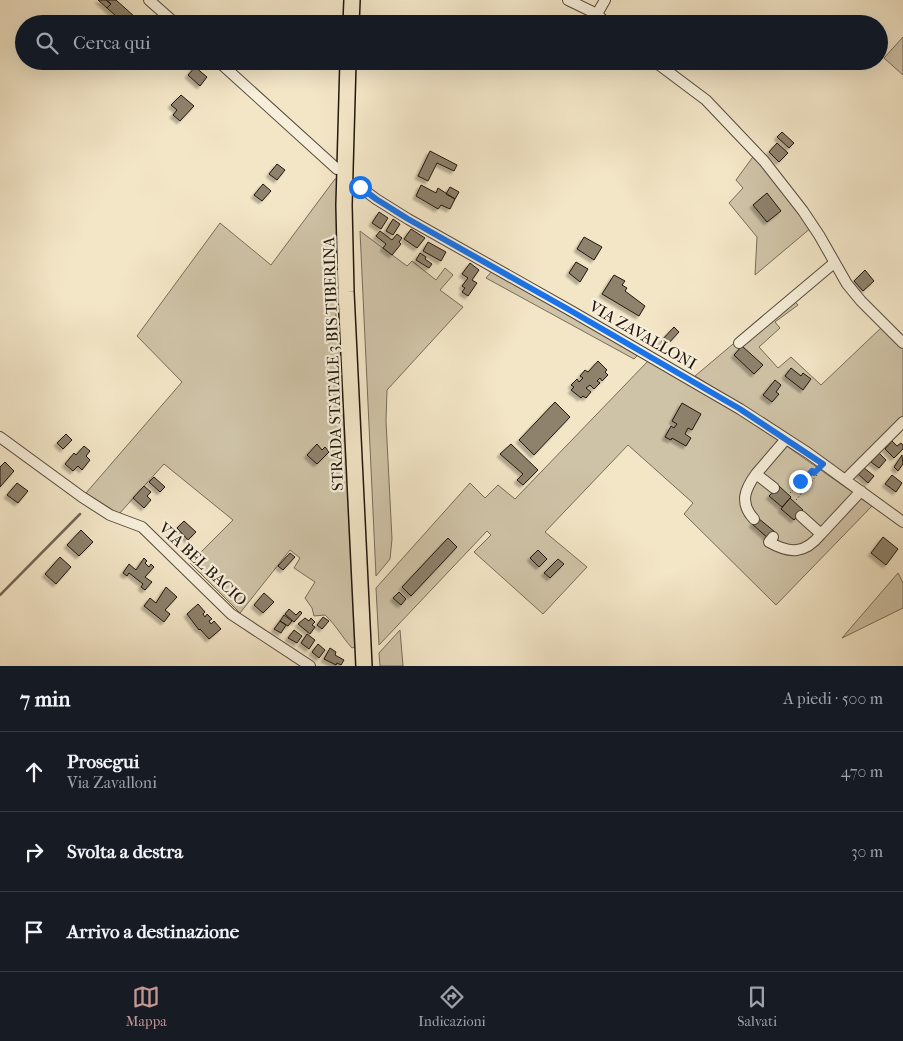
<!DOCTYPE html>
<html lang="it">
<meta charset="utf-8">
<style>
body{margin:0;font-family:"IM FELL French Canon",serif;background:#242831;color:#f1f3f6}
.stop{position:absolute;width:15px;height:15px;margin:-11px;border:4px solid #1a73e8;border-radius:50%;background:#fff}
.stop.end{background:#1a73e8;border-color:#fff;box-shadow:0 1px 5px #0008}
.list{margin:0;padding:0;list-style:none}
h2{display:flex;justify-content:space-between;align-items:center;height:65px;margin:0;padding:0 20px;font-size:21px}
h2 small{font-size:16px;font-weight:400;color:#9ea1a6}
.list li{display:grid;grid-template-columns:32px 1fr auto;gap:15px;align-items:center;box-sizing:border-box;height:80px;padding:0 20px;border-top:1px solid #363941}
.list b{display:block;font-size:19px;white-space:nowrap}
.list p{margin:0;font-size:16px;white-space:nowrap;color:#9ea1a6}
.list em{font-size:16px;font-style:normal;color:#9ea1a6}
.icon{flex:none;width:28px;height:28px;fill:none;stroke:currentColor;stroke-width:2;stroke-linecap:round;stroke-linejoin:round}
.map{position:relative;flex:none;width:903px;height:666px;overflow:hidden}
.search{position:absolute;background:#171b24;box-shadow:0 5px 20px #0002;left:15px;right:15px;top:15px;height:55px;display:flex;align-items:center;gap:12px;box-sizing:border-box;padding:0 18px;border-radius:28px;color:#9ea1a6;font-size:19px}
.sheet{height:305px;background:#171b24}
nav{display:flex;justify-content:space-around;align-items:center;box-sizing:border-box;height:70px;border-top:1px solid #363941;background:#171b24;font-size:14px;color:#9ea1a6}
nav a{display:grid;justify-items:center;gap:2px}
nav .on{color:#c59692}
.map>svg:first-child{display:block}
</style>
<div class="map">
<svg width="903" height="666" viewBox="0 0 903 666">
<defs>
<filter id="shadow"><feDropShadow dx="-3" dy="3" stdDeviation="1" flood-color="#0004"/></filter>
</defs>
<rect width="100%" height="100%" fill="#f3e6c7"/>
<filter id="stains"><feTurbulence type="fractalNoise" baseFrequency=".004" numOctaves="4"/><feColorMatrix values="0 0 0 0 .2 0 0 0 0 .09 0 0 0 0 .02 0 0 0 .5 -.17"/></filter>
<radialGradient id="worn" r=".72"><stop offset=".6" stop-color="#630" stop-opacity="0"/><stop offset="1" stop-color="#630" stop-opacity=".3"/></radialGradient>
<path fill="#cfc3a7" stroke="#786c5a" d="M903,37V75L884,58Z
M755,154L812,227L755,275L757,237L729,203L743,188L736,180Z
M335,179H340V257L335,269L336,316L344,341L358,646L352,648C342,637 336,625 325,615L314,616L312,608L305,598L315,582L294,568L300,558L290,550L240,613L190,563L233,520L164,464L119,514L86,493L182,382L137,336L220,223L271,265Z
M360,231L407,266L412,261L436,280L445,268L453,275L440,290L463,307L387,390L386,421L392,539L390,559L376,576Z
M492,271L639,354L634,359L486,278Z
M790,296L798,305L775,322L780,328L759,347L778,368L791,357L821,385L883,326L903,347V417L846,476L777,427L695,376Z
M649,360L761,428L872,506L776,605L684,514L693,503L628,445L545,532L587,567L543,614L474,552L491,535L487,531L379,645L376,588L470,483L485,498L498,485L515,499Z
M898,573L903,583V608L842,638Z
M400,630L403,666H380L379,653Z"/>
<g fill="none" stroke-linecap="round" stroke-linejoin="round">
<path stroke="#746856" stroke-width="2.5" d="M0,595L80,514"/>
</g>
<path fill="#8e826d" stroke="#21160c" filter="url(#shadow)" d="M98,0H106L111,4L107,8Z
M106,0H116L135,17L129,24H125L107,8L111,4Z
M195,67L207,77L200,86L188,75Z
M181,95L194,106L180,121L173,115L177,110L171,105Z
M782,132L794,143L789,148L777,137Z
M777,143L788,153L779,162L769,152Z
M430,151L457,165L454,171L437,163L428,181L418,176Z
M277,164L285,170L277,180L269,174Z
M263,184L271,191L262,201L254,195Z
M421,185L436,193L438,188L455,199L450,209L441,205L438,209L416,196Z
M450,187L459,192L455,199L446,194Z
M767,193L781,211L767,222L753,205Z
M379,212L388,218L381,229L372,223Z
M393,219L400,224L393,235L386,231Z
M411,229L425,238L417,248L404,239Z
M380,231L392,240L397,234L402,238L399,242L401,244L392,255L383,248L386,244L376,236Z
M584,237L602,247L594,260L577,249Z
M428,242L446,252L441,261L423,251Z
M420,253L426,257L425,259L432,264L429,268L416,260Z
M576,262L588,269L580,282L569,273Z
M470,263L479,270L472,280L477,283L468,296L462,292L465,288L462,286L468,278L462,274Z
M865,270L874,281L863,291L854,281Z
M614,275L625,281L622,285L627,288L625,291L645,306L639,316L602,294Z
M674,327L679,332L666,346L661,341Z
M742,346L763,365L754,374L734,355Z
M598,361L607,370L605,372L608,375L602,381L600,378L597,381L600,383L594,389L590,385L586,388L591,392L586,398L583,396L581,398L571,390L574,387L571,385L577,379L579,382L583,378L580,376L585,370L588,372Z
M791,368L801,376L803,373L811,379L803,390L785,376Z
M775,380L781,385L776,392L779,394L772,402L763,395Z
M555,402L570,417L534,455L519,440Z
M682,403L701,414L692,430L688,428L685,434L691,438L686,446L672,438L671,440L665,437L671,426L674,428L677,424L672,421Z
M66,434L72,440L63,449L57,443Z
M892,441L897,446L901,443L903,445V449L894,458L885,449Z
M317,444L322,450L325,447L329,452L317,464L307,455Z
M511,444L538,470L523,485L517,480L523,474L500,454Z
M84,446L90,451L86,456L90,460L82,470L78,466L73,471L65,464L74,453L76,455Z
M879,453L886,460L879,468L871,462Z
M902,455L903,464L898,471L894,467Z
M5,462L14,471L0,487V467Z
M863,467L874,476L868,483L857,473Z
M892,475L902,483L896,492L885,484Z
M154,477L165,487L160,492L149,482Z
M17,483L28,491L18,503L7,495Z
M144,486L151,492L147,496L151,500L144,508L133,498Z
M779,486L791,497L782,507L769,496Z
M790,498L803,510L794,520L781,509Z
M758,518L775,532L769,539L752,524Z
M184,521L196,532L188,540L177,528Z
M81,530L93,542L79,556L67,545Z
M883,537L898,549L886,565L871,553Z
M448,538L457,547L411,596L402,587Z
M538,550L547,559L539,567L530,558Z
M290,553L295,557L283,570L278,566Z
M60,557L71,567L56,584L45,574Z
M144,558L147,561L145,563L149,567L151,564L154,567L145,577L152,582L145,590L141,587L143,584L129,573L127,576L123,573L129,564L136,570Z
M558,559L564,564L550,578L544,573Z
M166,587L177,597L165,610L170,614L164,622L144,606L150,598L156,603Z
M399,592L406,599L401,605L393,598Z
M264,593L274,602L263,613L254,605Z
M198,604L205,612L203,614L205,617L207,614L212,619L209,621L211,624L214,621L221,629L209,639L200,629L199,630L187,614Z
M289,609L296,615L300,611L302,613L294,622L285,614Z
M284,615L292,621L288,626L280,621Z
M323,617L329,621L322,629L317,625Z
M305,618L309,621L311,618L315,622L312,625L315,627L310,634L298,624Z
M280,621L286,625L281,633L274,629Z
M294,630L302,636L297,643L288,638Z
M307,634L315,640L309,649L301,643Z
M318,644L325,650L319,658L312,652Z
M330,648L336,652L335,655L344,660L341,665L337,663L336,665L324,659Z"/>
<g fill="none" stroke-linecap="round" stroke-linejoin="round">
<g stroke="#564a3b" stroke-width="12">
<path id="minor" d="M149,0L176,24
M568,0L597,14L607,24
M597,14L605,0
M218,61L337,169
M654,61L706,100L764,161L803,211L819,235L847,284L861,301L903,343
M360,187L376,199L408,219L573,312L740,409L808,453L903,522
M739,343L834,263
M0,437L82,497L110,515L142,527L231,614L310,666
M845,480L903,422
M774,488L756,474L786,439
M801,516L821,534L861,491
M754,519C739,503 745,489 756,474
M773,537L769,542C790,554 805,554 821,534"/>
</g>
<g stroke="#21160c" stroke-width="18">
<path id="highway" d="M351,24L352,0
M348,61L344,205L346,292L364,666"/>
</g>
<path stroke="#21160c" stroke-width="1" stroke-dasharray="1 2.5" stroke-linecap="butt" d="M790,493L812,471L814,473L817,470
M796,500L817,475L815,474"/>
<use href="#minor" stroke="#f7efdb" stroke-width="10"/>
<use href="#highway" stroke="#f3e6c7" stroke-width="15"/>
</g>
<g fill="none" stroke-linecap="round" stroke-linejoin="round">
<path stroke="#1a73e8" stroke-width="6" d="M360,187L376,199L408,219L573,312L740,409L823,464L814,473L812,471L802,482L800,481"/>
</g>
<g text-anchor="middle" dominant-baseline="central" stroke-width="4.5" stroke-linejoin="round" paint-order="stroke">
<g font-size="16" fill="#21160c" stroke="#f7efdb">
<text transform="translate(643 335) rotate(30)">VIA ZAVALLONI</text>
<text transform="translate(333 364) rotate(-92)">STRADA STATALE 3 BIS TIBERINA</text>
<text transform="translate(203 564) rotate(43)">VIA BEL BACIO</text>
</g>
</g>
<rect width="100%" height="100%" filter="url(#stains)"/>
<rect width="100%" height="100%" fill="url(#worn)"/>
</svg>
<div class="stop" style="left:360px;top:187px"></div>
<div class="stop end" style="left:800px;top:481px"></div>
<div class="search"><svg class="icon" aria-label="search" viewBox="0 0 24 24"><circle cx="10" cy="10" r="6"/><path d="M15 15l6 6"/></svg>Cerca qui</div>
</div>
<section class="sheet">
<h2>7 min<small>A piedi · 500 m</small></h2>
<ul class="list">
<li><svg class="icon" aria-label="ahead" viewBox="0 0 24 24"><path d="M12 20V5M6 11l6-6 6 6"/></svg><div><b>Prosegui</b><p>Via Zavalloni</p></div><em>470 m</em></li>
<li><svg class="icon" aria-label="right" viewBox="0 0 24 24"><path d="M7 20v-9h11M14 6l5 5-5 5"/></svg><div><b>Svolta a destra</b></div><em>30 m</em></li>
<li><svg class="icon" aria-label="arrive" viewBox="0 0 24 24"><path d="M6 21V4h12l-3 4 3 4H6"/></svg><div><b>Arrivo a destinazione</b></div></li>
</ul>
</section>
<nav>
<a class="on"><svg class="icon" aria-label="map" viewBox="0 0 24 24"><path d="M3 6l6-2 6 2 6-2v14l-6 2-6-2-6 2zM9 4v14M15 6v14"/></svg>Mappa</a>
<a><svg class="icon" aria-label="directions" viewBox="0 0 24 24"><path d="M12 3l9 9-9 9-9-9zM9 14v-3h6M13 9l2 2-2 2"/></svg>Indicazioni</a>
<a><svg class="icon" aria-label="saved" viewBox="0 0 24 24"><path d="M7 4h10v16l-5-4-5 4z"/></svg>Salvati</a>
</nav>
